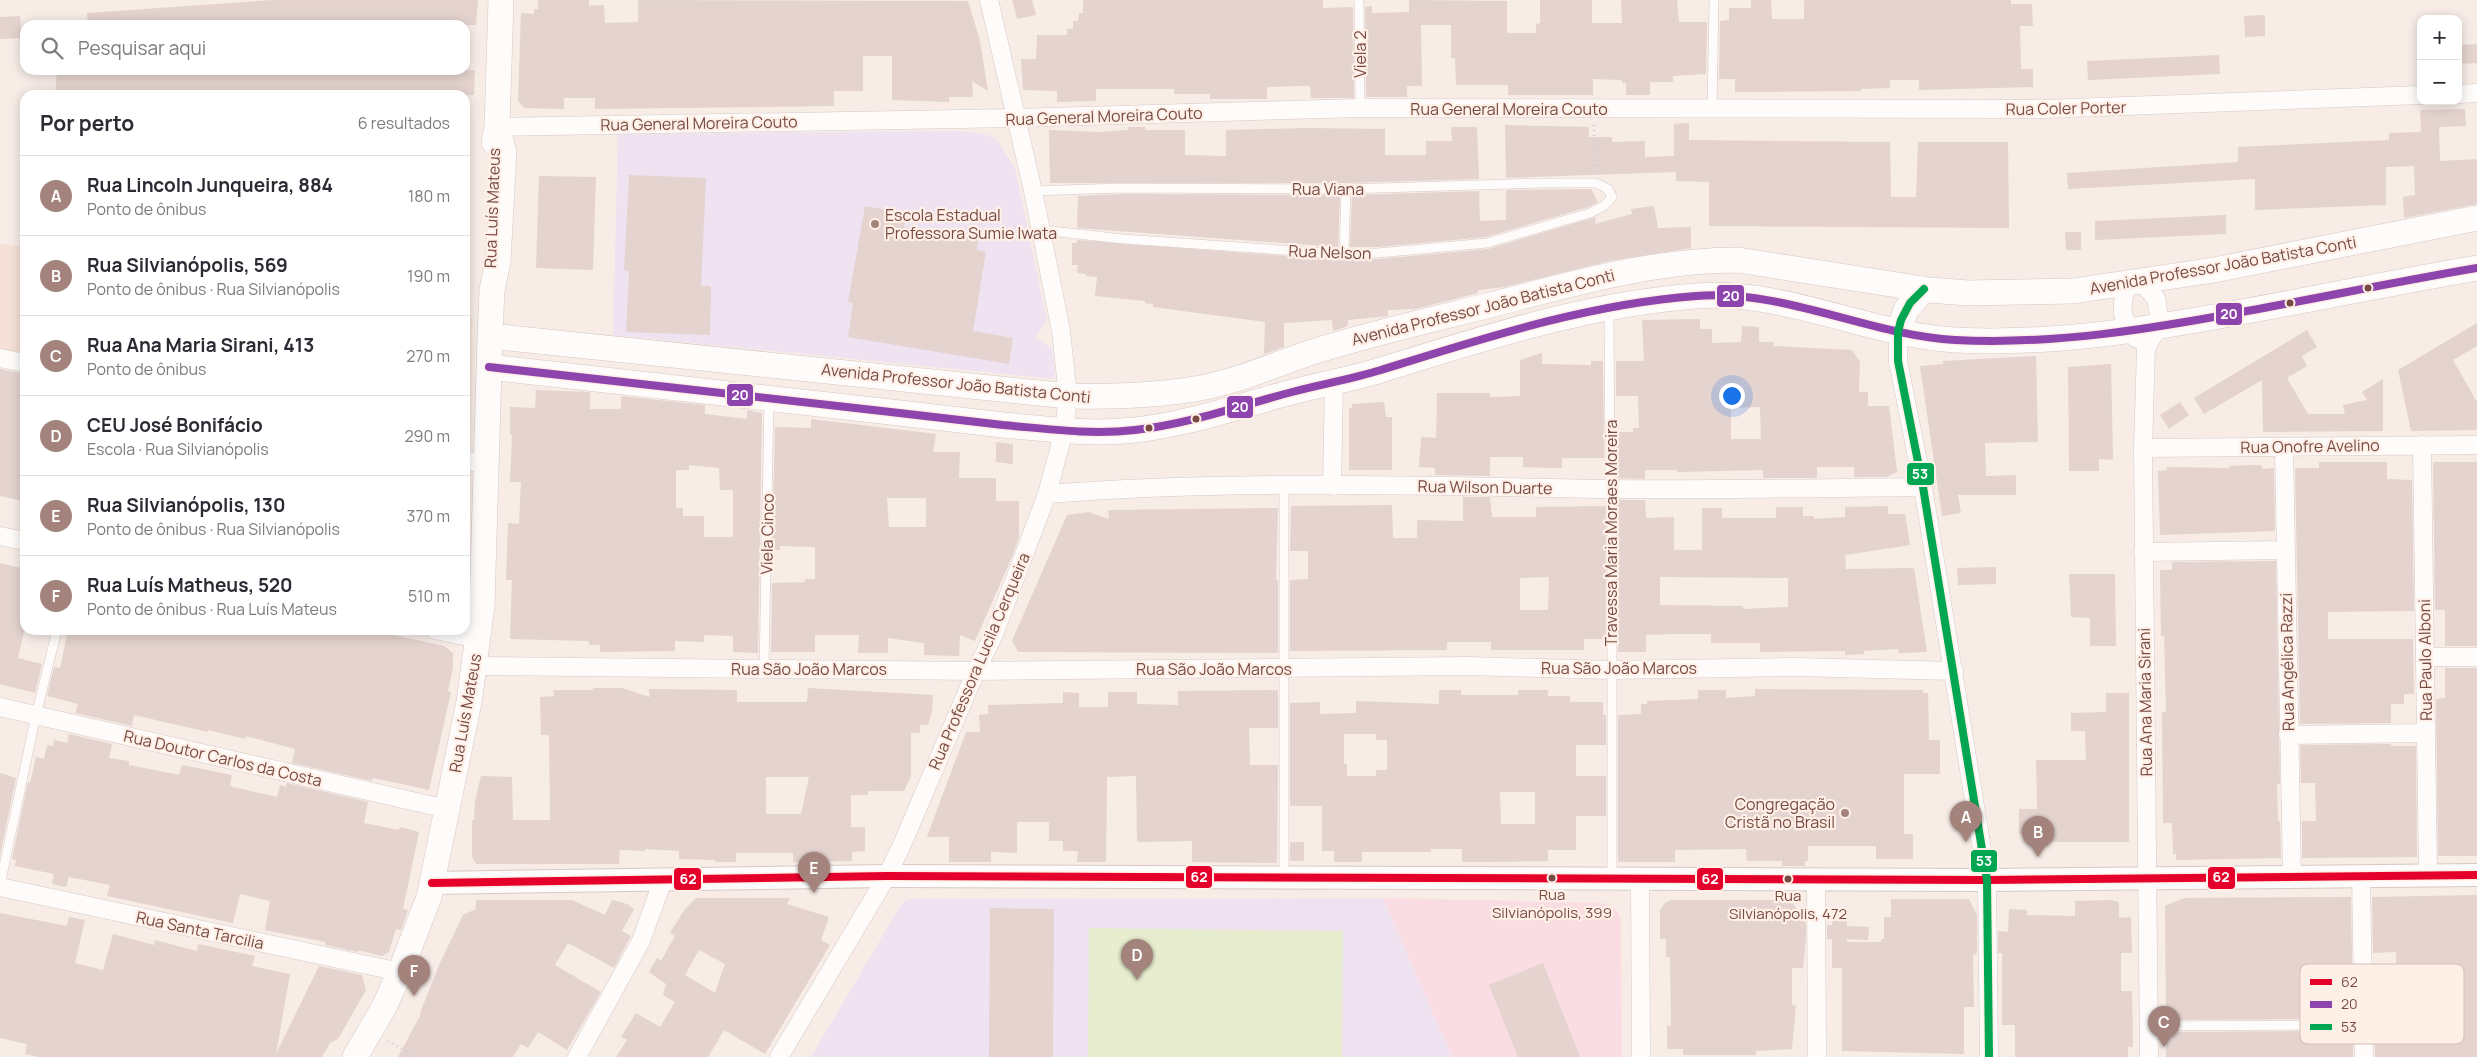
<!DOCTYPE html>
<html lang="pt">
<meta charset="utf-8">
<style>
body{margin:0;font-family:Manrope,sans-serif;background:#f7f7f7;color:#2b2b33}
.controls{position:absolute;right:15px;top:15px;display:grid;overflow:hidden;border-radius:10px;box-shadow:0 2px 12px #0003}
.controls button{width:45px;height:45px;display:grid;place-items:center;padding:0;border:0;border-bottom:1px solid #e1e1e2;background:#fff;color:#2b2b33;font:25px sans-serif}
.you{position:absolute;left:1731px;top:395px;width:18px;height:18px;margin:-12px;border:4px solid #fff;border-radius:50%;background:#1a73e8;box-shadow:0 0 0 8px #1a73e833}
.badge{display:grid;place-items:center;width:32px;height:32px;border-radius:50%;background:#a4837d;color:#fff;font-size:16px;font-weight:700}
.pin{position:absolute;translate:-50% -41px;filter:drop-shadow(0 1px 2px #0008)}
.pin::after{content:'';position:absolute;top:26px;width:18px;height:15px;background:inherit;clip-path:polygon(0 0,100% 0,50% 100%)}
.list{margin:0;padding:0;list-style:none}
h2{display:flex;justify-content:space-between;align-items:center;height:65px;margin:0;padding:0 20px;font-size:21px}
h2 small{font-size:16px;font-weight:400;color:#7c7c81}
.list li{display:grid;grid-template-columns:32px 1fr auto;gap:15px;align-items:center;box-sizing:border-box;height:80px;padding:0 20px;border-top:1px solid #e1e1e2}
.list b{display:block;font-size:19px;white-space:nowrap}
.list p{margin:0;font-size:16px;white-space:nowrap;color:#7c7c81}
.list em{font-size:16px;font-style:normal;color:#7c7c81}
.icon{flex:none;width:28px;height:28px;fill:none;stroke:currentColor;stroke-width:2;stroke-linecap:round;stroke-linejoin:round}
.map{position:relative;flex:none;width:2477px;height:1057px;overflow:hidden}
.search{position:absolute;background:#fff;box-shadow:0 2px 12px #0003;left:20px;top:20px;width:450px;height:55px;display:flex;align-items:center;gap:12px;box-sizing:border-box;padding:0 18px;border-radius:15px;color:#7c7c81;font-size:19px}
.panel{position:absolute;background:#fff;box-shadow:0 2px 12px #0003;left:20px;top:90px;width:450px;height:545px;border-radius:15px}
.map>svg:first-child{display:block}
</style>
<div class="map">
<svg width="2477" height="1057" viewBox="0 0 2477 1057">
<rect width="100%" height="100%" fill="#f7ece6"/>
<path fill="#f5e1d7" d="M0,243L25,247V367L0,361Z
M465,317L472,318L470,463L465,462Z"/>
<path fill="#efe3f1" d="M958,131L984,134L996,138L1015,168L1047,321L1035,337L1053,350L1055,379L613,335L618,134Z
M1383,898L1452,1057H811L902,903L908,899Z"/>
<path fill="#fadde3" d="M1383,898L1603,903L1617,910L1621,920L1622,1057H1452Z"/>
<path fill="#e8edcf" d="M1089,928L1343,931L1342,1057H1088Z"/>
<path fill="#e4d3ce" fill-rule="evenodd" d="M273,0H478L476,25H88L87,13Z
M538,0H589V6L604,5L605,23L638,22V0L968,1L980,41L988,91L972,81L973,97H949V102L892,100V56H863V91H834V106L595,109V98H564V109L524,108L518,101L521,13L534,14V9H538Z
M1012,0H1032L1036,15L1017,19Z
M1083,0H1323V8L1353,7L1354,98H1311L1310,86H1297L1267,87V99H1210V94H1174V89H1096V101L1057,102V91L1023,90L1021,59H1036L1037,35H1067V29H1073V21H1078L1079,13H1083Z
M1409,0L1507,1V33H1536V24L1540,23V0H1592V23H1622L1621,0H1677L1679,22H1707L1706,74L1673,76V82H1650V95H1626V83H1622V80L1593,79V95H1508V85H1456L1455,58H1451V25H1421L1422,86H1407V97H1366L1365,7L1372,6V13L1409,12Z
M1751,0H1771L1772,19H1804V1L1806,0H2011V4H2032L2033,26H2020L2021,69H2033V87L1919,90V80H1890V88L1861,89V91L1735,92V79H1719L1720,21L1729,20V8H1751Z
M2265,15V36L2245,37L2244,16Z
M20,16L22,38L0,39V17Z
M2477,44V63L2458,64V45Z
M2219,55L2220,74L2088,80L2087,61Z
M57,70H475L474,95H55Z
M2465,109L2466,126L2439,127L2440,161L2477,159V204L2404,218L2403,197L2415,195L2414,166L2386,167V205L2255,210V179L2068,189L2067,173L2238,162V147L2389,140V133L2421,132L2420,110Z
M1689,123V140L1890,142L1891,197H1916L1918,142H2008L2009,228L1709,226V182L1676,181V172L1506,178L1505,125L1589,127V137H1612V142L1645,141V157L1674,156V124Z
M1128,127H1145V130H1185V155L1226,156V130L1306,128L1385,129V155H1426V141H1452L1451,127H1477L1479,179L1346,183H1050L1049,130L1099,132L1128,130Z
M629,175L706,178L701,286H711L710,335L626,332L629,271L624,270Z
M539,176L596,177L593,270L536,268Z
M1591,189L1598,202L1588,207L1486,237L1378,247H1350L1352,195L1479,191L1480,221L1506,220V190Z
M1121,194L1340,195L1338,247L1077,228L1078,196Z
M865,206L907,214L904,227L978,240L977,250L986,252L973,331L1013,338L1009,364L848,337L853,303L848,302Z
M1654,206L1658,228L1691,227V248L1609,261L1504,287L1478,290V293L1415,309L1388,310V316L1348,320V326L1333,331L1332,320L1284,323V347L1264,354L1265,322L1153,307V304L1145,303V301L1095,296L1097,277L1086,276V274L1077,273L1078,265H1072V243H1077V240L1325,259H1379L1488,249L1596,217L1595,224L1632,214L1631,209Z
M2226,215V234L2095,240V221Z
M2065,232H2081V250H2066Z
M1700,319V329H1712V343L1741,342L1742,326L1759,327V342H1774L1773,346L1852,350L1860,362L1859,392H1868V406H1889L1897,472L1887,477H1854V467H1817V478H1763V470L1677,472V470H1645V479L1617,478L1616,432H1633V428H1639L1638,396H1616V361H1644L1642,320ZM1760,407L1761,439H1731V408Z
M2477,323V346L2453,360L2477,402V430L2411,431L2398,370Z
M2307,330L2317,347L2302,356L2307,366L2287,378L2308,414H2345L2343,405L2367,400L2362,392L2383,379V431L2263,432L2262,380L2204,414L2194,398Z
M1542,353V364L1591,365V361H1603L1604,458H1562V468H1548L1523,467V457H1490V476L1435,475V468L1419,467L1421,437L1436,438L1437,393H1490V397L1520,396V360Z
M2036,356L2038,442L1985,443L1986,476L2016,475V495H1958L1961,513L1942,516L1920,366L1943,364V361Z
M2111,364L2113,460L2099,459V471H2069L2068,367Z
M0,369L25,374V490L23,501L0,496Z
M536,390L590,392V409H621V396L705,405V414L747,419V410L762,413L758,653L733,652V636L704,635V642L675,641V651L600,652V645H589V641L510,639L512,580H506L508,523L519,524L521,482H510L512,435H510V407L535,408ZM689,465L719,468L720,490H733V537H704V516H683V508H676V470H689Z
M1384,402L1386,417H1392V470H1349V408H1352V404Z
M2180,402L2189,415L2169,429L2160,415Z
M811,419L936,434L933,452H960L959,478H996V501H1019V537L1012,557L975,641L960,635L959,656L924,655V643L888,638V653H858L859,635H815V652H771L772,583L805,582V579H815V547L780,546V550H772L775,427L811,428ZM887,498H926V527H889Z
M996,442L1013,444V464L996,462Z
M2319,462H2387V479L2412,480L2414,611L2328,612V639H2413L2414,694H2404V704H2391V723L2300,724L2295,468H2319Z
M2433,462H2477V646H2445V610H2435Z
M2250,465H2261L2263,469L2274,468L2275,531L2160,535L2158,471L2167,470L2166,467L2230,468L2229,466Z
M1463,497H1490L1492,517H1536V507L1606,506V639H1584V650H1491V642H1447V650L1290,651V580L1308,579V551H1290L1291,506L1392,505L1393,538H1417V520L1463,521ZM1549,577L1548,610H1520V578Z
M1617,500H1645L1646,518L1674,517V550H1702V508H1722V518H1776V507H1803V516H1814V519L1845,517V507L1888,506V514H1905L1910,545L1845,555L1846,569L1914,568L1927,652L1899,653L1898,649L1864,651V654L1845,655V651L1760,652V643H1711V634H1671L1646,635V652H1618ZM1660,577L1788,578V607L1743,609V606L1660,605Z
M1278,508L1276,580H1278V653L1018,652L1012,641L1067,515L1089,512L1109,519L1108,510Z
M2276,561L2280,784H2277L2278,821H2280L2281,858L2176,860V854H2173L2172,823H2163L2162,712H2166L2164,636H2161L2160,570H2172V562Z
M0,563L25,569V627L18,658L42,664L35,693L0,684Z
M1996,567V584L1958,585L1957,568Z
M2069,574H2115L2116,646H2090V618L2071,617Z
M68,630H371L444,646L453,653V668L448,691L451,692L429,790L373,778L372,781L292,763L295,749L246,736L245,739L208,730V732L134,715L132,726L75,713L78,704L47,696L54,667L60,668Z
M2445,668H2477V856H2438L2436,699L2445,698Z
M593,688H622L650,697L649,689L737,690V702H807L808,688L933,695L932,712L928,725H920V733H911V776L904,791H868V795H851V827H865V851L852,852V861L793,862V853H736V862H715V860L679,859V851L645,849V851L620,850L619,864H476L472,857V820H474L475,801L481,776L512,777L513,820H550L549,735H541L540,697L554,696L553,690H593ZM766,777H809L801,814H766Z
M1755,689L1923,690V693H1928L1929,740H1940V774H1904V834H1913V859H1876V846H1808V861H1805V866H1782V861H1747L1746,849L1675,850V862H1618V715L1641,714V704H1647V701L1698,699V690H1726V698L1755,696Z
M1278,690V728H1249L1250,765H1278L1277,863L1192,862V841L1137,842L1136,776L1107,777L1106,862H1077L1078,851H1063V841H1049V822H1017V853L991,852V862H949V837H927L966,732H980L979,715L988,714V705L1063,703V692L1079,693V707H1108V692H1137V704L1178,705V691Z
M1439,690H1461V695H1518V690H1548V696H1570V702H1603V715H1606V745H1576V776H1606V816H1576V850H1548V861L1491,862H1462V849H1431V852H1362V862H1334V851H1322V806H1290V703L1320,702V714L1356,713V701L1439,704ZM1344,734H1376V740H1387V770H1376V776H1347V764H1344ZM1500,792H1535V824H1501Z
M2106,693H2129V842H2040V834H2019V809H2037L2036,760H2086L2085,731H2071V713L2106,712Z
M69,734L112,744L109,758L129,761V765L179,775L182,765L232,775L230,785L233,787L277,797L280,785L286,787L287,783L368,802L364,823L399,830L400,827L419,832L403,909L408,910L401,930L396,929L389,952L382,956L358,950V952L325,945V942L265,930L270,901L240,894L233,923L107,896L110,885L69,877L66,887L52,884L54,874L15,866L16,860L12,859L28,782L30,783L36,757L44,759L47,745L53,746L54,740L67,743Z
M2391,744V746H2416L2417,857L2302,858V821H2316L2315,783H2301L2300,745Z
M0,773L16,778L0,855Z
M1290,842H1304V861H1290Z
M2477,895V1057H2375L2374,990H2397L2396,952L2373,953L2372,897Z
M2345,897H2351L2353,1019L2166,1020L2165,906L2184,898Z
M696,898H790L787,904L829,917L821,940L830,945L765,1054L724,1030L708,1057H616L627,1040L621,1037L636,1013L660,1027L675,1002L663,995L666,984L649,972L657,958L661,961L675,936L670,933L685,909ZM699,950L725,964L715,993L685,975Z
M1891,899H1969L1977,915V953L1973,955L1974,1007H1964V1054L1842,1051V968H1832V939H1827V925H1832V921L1847,920V926L1869,927L1868,940L1847,939V942H1881V939H1884V917H1891Z
M476,900H572L605,915L612,900L627,904L634,909L622,931L631,936L614,968L568,943L555,965L601,992L567,1050L538,1032L528,1048L521,1044L513,1057H398L421,1014L420,1013L440,963L463,915L476,909Z
M1671,900H1787L1794,905L1806,924V939L1803,968H1792V1005L1796,1006L1792,1049L1756,1051V1055H1683V1049H1667V1025L1671,1026L1670,957H1666V939H1660V910L1665,903Z
M2111,900L2119,902V918L2131,917L2132,953H2121V991H2132L2133,1047H2128V1057H2015V1025H2002V953H1998V931L2008,932L2009,909L2027,910V915L2075,916V901Z
M990,908L1054,909L1053,1057H989Z
M0,913L67,926L69,917L85,920L75,963L103,970L113,934L154,945L155,940L197,951L198,944L255,956L252,966L290,974L276,1054L319,966L362,975L366,990L338,1039L330,1043L322,1057H39L25,1054L27,1044L0,1038Z
M1543,963L1580,1057H1518L1489,985Z
M2353,1031V1057H2166V1032Z"/>
<g fill="none" stroke-linecap="round" stroke-linejoin="round">
<g stroke="#d8c9c4" stroke-width="10">
<path id="service" d="M1359,0L1360,108
M1712,108L1714,0
M1033,191L1121,188L1346,189L1542,183H1596L1608,189L1612,197L1604,206L1590,213L1487,243L1378,253H1325L1123,239L1041,230
M1344,253L1346,189
M1609,309L1610,489L1612,508V878
M1284,485V878
M764,669L769,399
M0,885L36,715L57,630
M2148,1026L2364,1025"/>
</g>
<g stroke="#d8c9c4" stroke-width="19">
<path id="minor" d="M2458,94L2477,93
M497,127L1015,118L1360,108L2044,109L2421,95
M2141,283L2156,298L2159,316L2157,329L2146,348L2143,448L2149,1057
M2127,285C2120,305 2120,323 2137,339
M1898,332V361L1923,487L1987,880L1989,1057
M0,358L25,363
M2422,445L2428,875
M2284,447L2292,877
M2143,448L2477,445
M465,460L486,465
M1332,486L1334,382
M1047,494C1234,479 1423,486 1610,489C1714,490 1818,488 1923,487
M0,536L25,541
M2143,552L2285,550
M435,630L479,639
M2425,657H2477
M474,666L976,671L1467,666L1611,670L1795,667L1954,671
M0,707L447,809
M2288,735L2426,733
M2361,876L2364,1057
M1640,879L1641,1057
M1816,879L1817,1057
M0,887L400,972
M577,1057L641,941L663,880
M779,1057L887,876L904,840L976,671L994,634L1047,494L1064,431L1068,396L1061,331L1033,191L989,0"/>
</g>
<g stroke="#d8c9c4" stroke-width="24">
<path id="tertiary" d="M432,883L887,876L1987,880L2477,875"/>
</g>
<g stroke="#d8c7c2" stroke-width="26">
<path id="secondary" d="M494,142L497,127L501,0
M1898,332L1906,310L1924,289
M490,336L1068,396C1112,397 1156,396 1200,388C1241,381 1282,361 1322,349C1377,332 1434,319 1490,305C1572,284 1652,260 1738,260L1929,290L1968,293L2073,291L2214,270L2477,218
M489,367C620,381 751,396 882,411C922,416 963,420 1003,425C1048,429 1090,435 1135,430C1189,424 1239,406 1292,392C1322,384 1352,379 1381,370C1484,338 1588,304 1696,296C1785,289 1868,335 1955,340C2055,345 2150,329 2247,311C2324,297 2400,281 2477,268
M355,1057L384,1007L400,972L429,897L469,702L482,606L490,336L492,290L498,261L504,152L497,127"/>
</g>
<path stroke="#d9cbc8" stroke-width="3" stroke-dasharray="1 4" stroke-linecap="butt" d="M1594,125L1595,171
M388,1041L416,1057"/>
<use href="#service" stroke="#fefcfb" stroke-width="9"/>
<use href="#minor" stroke="#fefcfb" stroke-width="18"/>
<use href="#tertiary" stroke="#fefcfb" stroke-width="22"/>
<use href="#secondary" stroke="#fefcfb" stroke-width="25"/>
<g stroke="#fff0e7" stroke-width="11">
<path id="bus-1" d="M432,883L887,876L1987,880L2477,875"/>
</g>
<g stroke="#fff0e7" stroke-width="11">
<path id="bus-2" d="M489,367C620,381 751,396 882,411C922,416 963,420 1003,425C1048,429 1090,435 1135,430C1189,424 1239,406 1292,392C1322,384 1352,379 1381,370C1484,338 1588,304 1696,296C1785,289 1868,335 1955,340C2055,345 2150,329 2247,311C2324,297 2400,281 2477,268"/>
</g>
<g stroke="#fff0e7" stroke-width="11">
<path id="bus-3" d="M1924,289L1910,303L1901,320L1898,332V361L1923,487L1987,880L1989,1057"/>
</g>
<use href="#bus-1" stroke="#e4002b" stroke-width="8"/>
<use href="#bus-2" stroke="#8e44ad" stroke-width="8"/>
<use href="#bus-3" stroke="#00a651" stroke-width="8"/>
</g>
<g fill="#a4837d" stroke="#fff0e7" stroke-width="2">
<circle cx="875" cy="224" r="5"/>
<circle cx="1845" cy="813" r="5"/>
</g>
<g fill="#774b44" stroke="#fff0e7" stroke-width="2">
<circle cx="2368" cy="288" r="4.5"/>
<circle cx="2290" cy="303" r="4.5"/>
<circle cx="1196" cy="419" r="4.5"/>
<circle cx="1149" cy="428" r="4.5"/>
<circle cx="1552" cy="878" r="4.5"/>
<circle cx="1788" cy="879" r="4.5"/>
</g>
<g text-anchor="middle" dominant-baseline="central" stroke-width="4.5" stroke-linejoin="round" paint-order="stroke">
<g font-size="15" fill="#774b44" stroke="#fff0e7">
<text x="1552" y="894">Rua<tspan x="1552" dy="18">Silvianópolis, 399</tspan></text>
<text x="1788" y="895">Rua<tspan x="1788" dy="18">Silvianópolis, 472</tspan></text>
</g>
<g font-size="16" fill="#774b44" stroke="#fff0e7">
<text transform="translate(1360 54) rotate(-90)">Viela 2</text>
<text transform="translate(2066 108) rotate(-1)">Rua Coler Porter</text>
<text x="1509" y="109">Rua General Moreira Couto</text>
<text transform="translate(1104 116) rotate(-2)">Rua General Moreira Couto</text>
<text transform="translate(699 123) rotate(-1)">Rua General Moreira Couto</text>
<text x="1328" y="189">Rua Viana</text>
<text transform="translate(492 208) rotate(-88)">Rua Luís Mateus</text>
<text transform="translate(1330 252) rotate(2)">Rua Nelson</text>
<text transform="translate(2223 265) rotate(-10)">Avenida Professor João Batista Conti</text>
<text transform="translate(1483 307) rotate(-14)">Avenida Professor João Batista Conti</text>
<text transform="translate(956 383) rotate(6)">Avenida Professor João Batista Conti</text>
<text transform="translate(2310 446) rotate(-1)">Rua Onofre Avelino</text>
<text transform="translate(1485 487) rotate(1)">Rua Wilson Duarte</text>
<text transform="translate(1611 533) rotate(-90)">Travessa Maria Moraes Moreira</text>
<text transform="translate(767 534) rotate(-89)">Viela Cinco</text>
<text transform="translate(2425 660) rotate(-91)">Rua Paulo Alboni</text>
<text transform="translate(979 661) rotate(-67)">Rua Professora Lucila Cerqueira</text>
<text transform="translate(2287 662) rotate(-91)">Rua Angélica Razzi</text>
<text x="1619" y="668">Rua São João Marcos</text>
<text x="809" y="669">Rua São João Marcos</text>
<text x="1214" y="669">Rua São João Marcos</text>
<text transform="translate(2145 702) rotate(-91)">Rua Ana Maria Sirani</text>
<text transform="translate(465 713) rotate(-80)">Rua Luís Mateus</text>
<text transform="translate(223 758) rotate(13)">Rua Doutor Carlos da Costa</text>
<text transform="translate(200 930) rotate(12)">Rua Santa Tarcilia</text>
</g>
<g font-size="16" fill="#774b44" stroke="#fff0e7" text-anchor="start">
<text x="885" y="215">Escola Estadual<tspan x="885" dy="18">Professora Sumie Iwata</tspan></text>
<text x="1835" y="804" text-anchor="end">Congregação<tspan x="1835" dy="18">Cristã no Brasil</tspan></text>
</g>
</g>
<rect x="2300" y="964" width="164" height="80" rx="8" fill="#fff0e7" stroke="#d6beb6" stroke-width="1"/>
<rect x="2310" y="979" width="22" height="6" fill="#e4002b"/>
<rect x="2310" y="1001" width="22" height="7" fill="#8e44ad"/>
<rect x="2310" y="1024" width="22" height="6" fill="#00a651"/>
<g font-size="14" fill="#774b44">
<text x="2341" y="987">62</text>
<text x="2341" y="1009">20</text>
<text x="2341" y="1032">53</text>
</g>
<g stroke="#fff0e7" stroke-width="2">
<rect x="1716" y="284" width="29" height="24" rx="5" fill="#8e44ad"/>
<rect x="2215" y="302" width="28" height="24" rx="5" fill="#8e44ad"/>
<rect x="726" y="383" width="28" height="24" rx="5" fill="#8e44ad"/>
<rect x="1226" y="395" width="28" height="24" rx="5" fill="#8e44ad"/>
<rect x="1906" y="462" width="29" height="24" rx="5" fill="#00a651"/>
<rect x="1970" y="849" width="28" height="24" rx="5" fill="#00a651"/>
<rect x="1185" y="865" width="28" height="24" rx="5" fill="#e4002b"/>
<rect x="2207" y="866" width="29" height="24" rx="5" fill="#e4002b"/>
<rect x="1696" y="867" width="28" height="24" rx="5" fill="#e4002b"/>
<rect x="673" y="867" width="29" height="24" rx="5" fill="#e4002b"/>
</g>
<g font-size="14" text-anchor="middle" font-weight="bold" fill="#fff">
<text x="1731" y="301">20</text>
<text x="2229" y="319">20</text>
<text x="740" y="400">20</text>
<text x="1240" y="412">20</text>
<text x="1920" y="479">53</text>
<text x="1984" y="866">53</text>
<text x="1199" y="882">62</text>
<text x="2221" y="882">62</text>
<text x="1710" y="884">62</text>
<text x="688" y="884">62</text>
</g>
</svg>
<div class="controls">
<button>+</button>
<button>−</button>
</div>
<div class="you"></div>
<div class="pin badge" style="left:1966px;top:842px">A</div>
<div class="pin badge" style="left:2038px;top:857px">B</div>
<div class="pin badge" style="left:2164px;top:1047px">C</div>
<div class="pin badge" style="left:1137px;top:980px">D</div>
<div class="pin badge" style="left:814px;top:893px">E</div>
<div class="pin badge" style="left:414px;top:996px">F</div>
<div class="search"><svg class="icon" aria-label="search" viewBox="0 0 24 24"><circle cx="10" cy="10" r="6"/><path d="M15 15l6 6"/></svg>Pesquisar aqui</div>
<section class="panel">
<h2>Por perto<small>6 resultados</small></h2>
<ul class="list">
<li><span class="badge">A</span><div><b>Rua Lincoln Junqueira, 884</b><p>Ponto de ônibus</p></div><em>180 m</em></li>
<li><span class="badge">B</span><div><b>Rua Silvianópolis, 569</b><p>Ponto de ônibus · Rua Silvianópolis</p></div><em>190 m</em></li>
<li><span class="badge">C</span><div><b>Rua Ana Maria Sirani, 413</b><p>Ponto de ônibus</p></div><em>270 m</em></li>
<li><span class="badge">D</span><div><b>CEU José Bonifácio</b><p>Escola · Rua Silvianópolis</p></div><em>290 m</em></li>
<li><span class="badge">E</span><div><b>Rua Silvianópolis, 130</b><p>Ponto de ônibus · Rua Silvianópolis</p></div><em>370 m</em></li>
<li><span class="badge">F</span><div><b>Rua Luís Matheus, 520</b><p>Ponto de ônibus · Rua Luís Mateus</p></div><em>510 m</em></li>
</ul>
</section>
</div>
